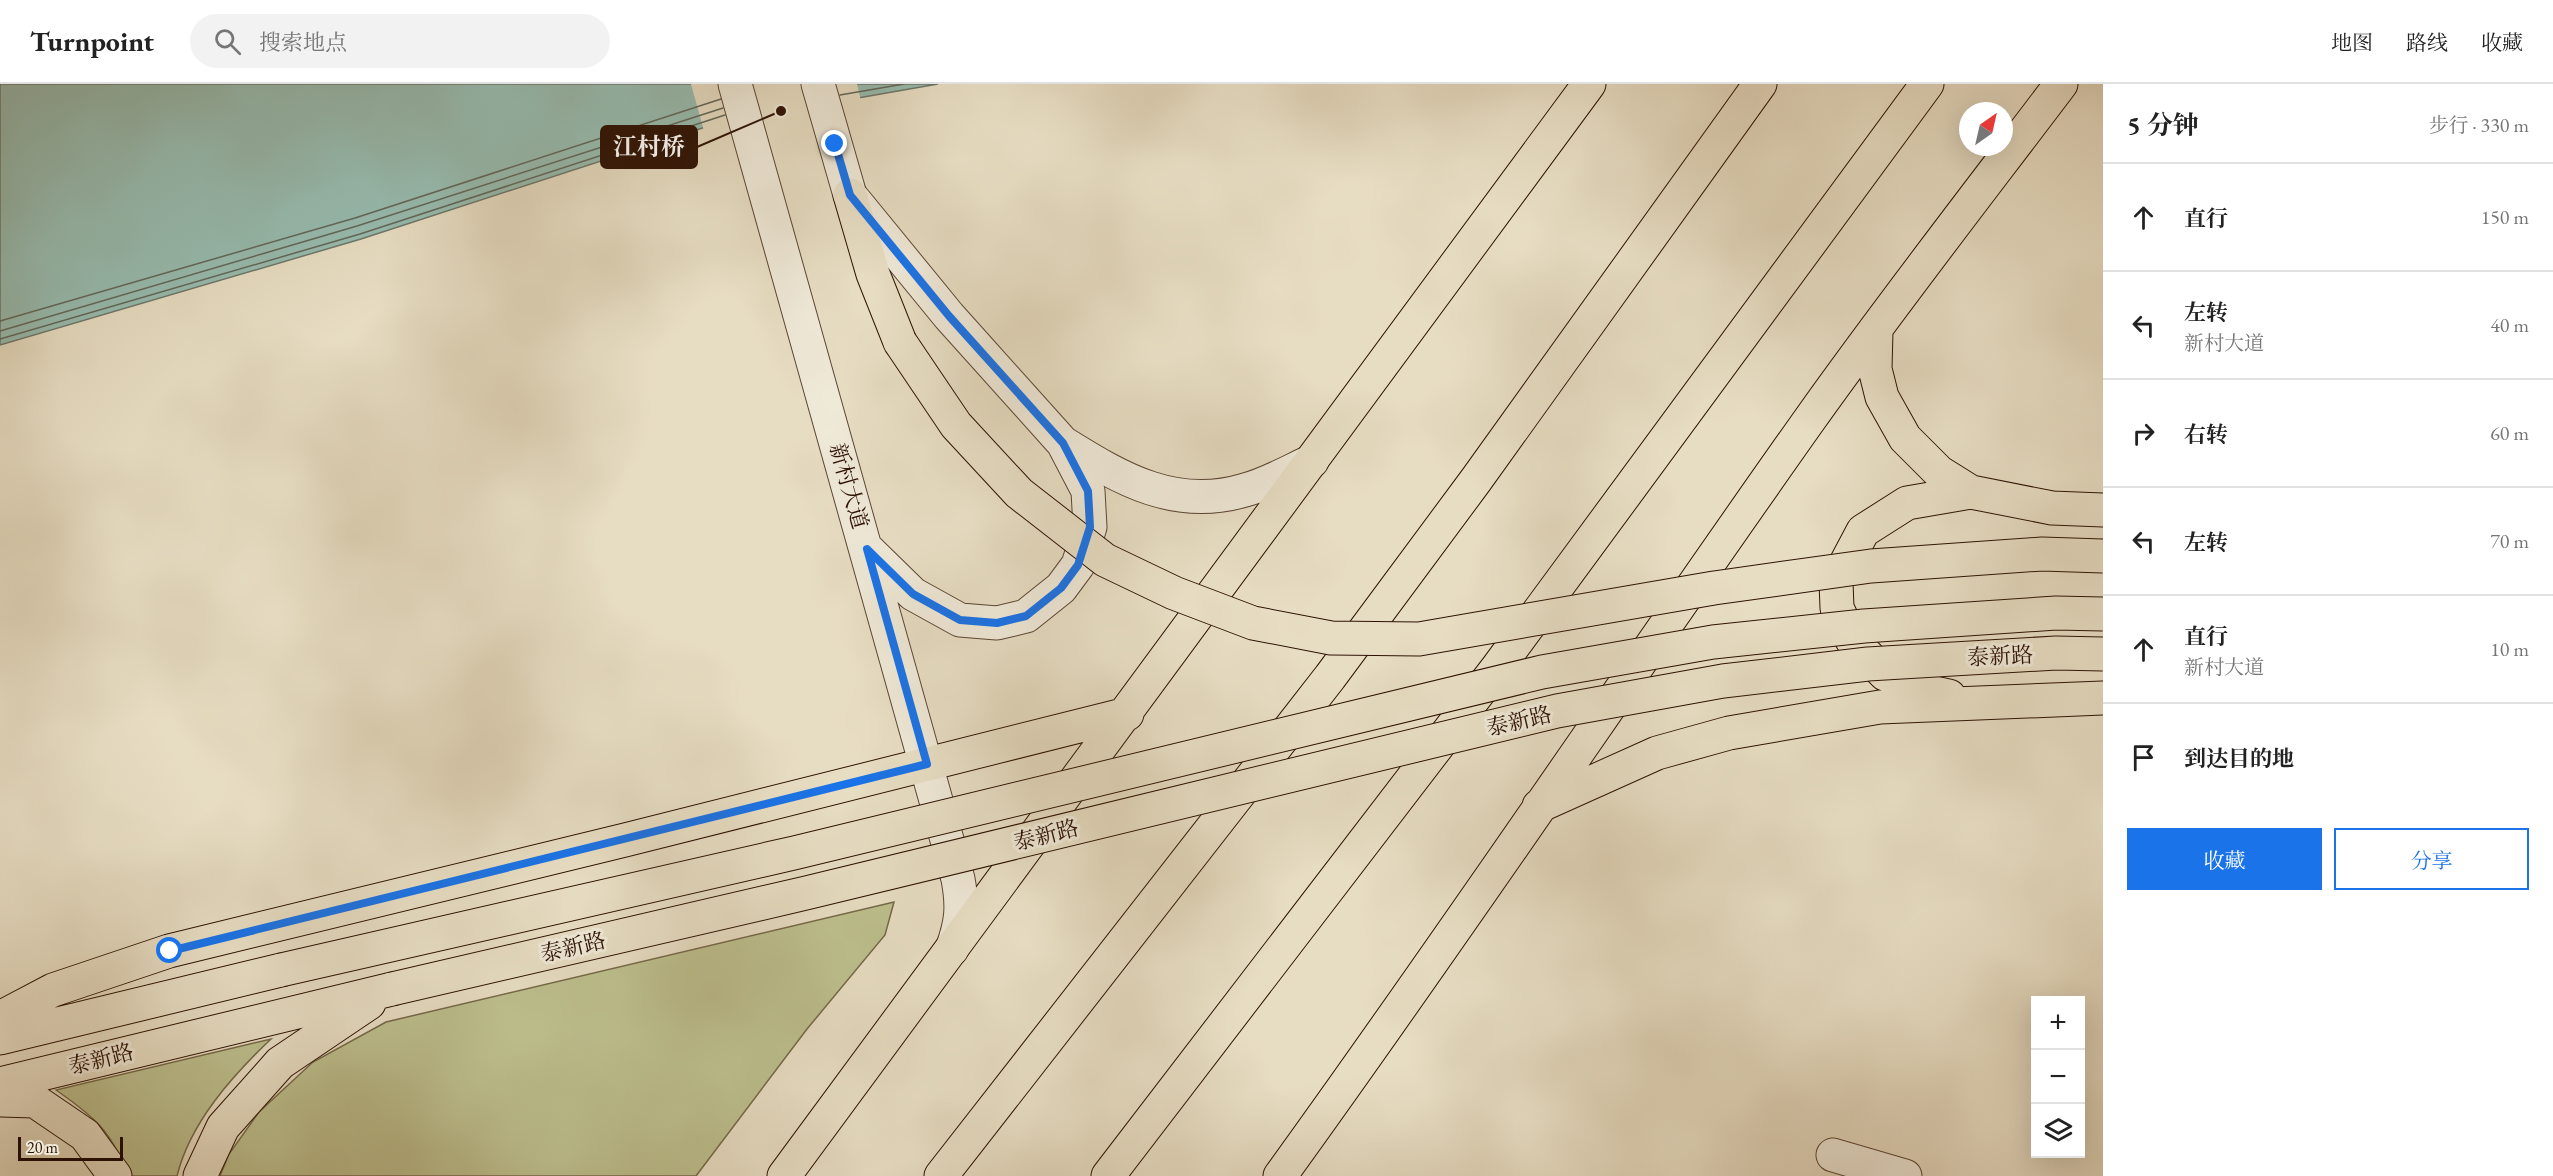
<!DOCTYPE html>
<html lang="zh">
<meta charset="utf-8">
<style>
body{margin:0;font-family:"EB Garamond","Noto Serif SC",serif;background:#f2f2f2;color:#222}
.controls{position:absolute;right:18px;bottom:18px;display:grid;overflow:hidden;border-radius:0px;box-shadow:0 6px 24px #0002}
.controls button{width:54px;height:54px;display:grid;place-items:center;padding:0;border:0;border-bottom:2px solid #e0e0e0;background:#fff;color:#222;font:30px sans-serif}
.compass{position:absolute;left:1959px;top:18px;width:54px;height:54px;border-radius:50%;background:#fff;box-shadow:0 6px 24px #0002;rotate:34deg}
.scale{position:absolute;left:18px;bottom:15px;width:105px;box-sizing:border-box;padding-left:6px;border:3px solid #2d1204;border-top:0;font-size:16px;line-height:21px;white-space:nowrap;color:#2d1204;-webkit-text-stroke:4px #efe9d8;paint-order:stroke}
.stop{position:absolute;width:18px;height:18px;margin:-14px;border:4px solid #1a73e8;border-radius:50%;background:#fff}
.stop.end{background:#1a73e8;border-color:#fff;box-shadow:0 2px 6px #0008}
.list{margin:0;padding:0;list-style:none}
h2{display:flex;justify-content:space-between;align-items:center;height:78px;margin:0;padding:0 24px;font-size:26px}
h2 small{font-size:20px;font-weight:400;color:#767676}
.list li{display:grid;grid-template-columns:39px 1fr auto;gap:18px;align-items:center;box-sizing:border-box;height:108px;padding:0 24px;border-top:2px solid #e0e0e0}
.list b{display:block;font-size:22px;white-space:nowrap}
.list p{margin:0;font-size:20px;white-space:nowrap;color:#767676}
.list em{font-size:20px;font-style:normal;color:#767676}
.actions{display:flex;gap:12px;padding:18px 24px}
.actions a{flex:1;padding:14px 0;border:2px solid #1a73e8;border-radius:0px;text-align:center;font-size:21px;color:#1a73e8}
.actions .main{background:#1a73e8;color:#fff}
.icon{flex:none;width:33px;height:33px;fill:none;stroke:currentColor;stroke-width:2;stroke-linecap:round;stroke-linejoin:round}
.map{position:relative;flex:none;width:2103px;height:1092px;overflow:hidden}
header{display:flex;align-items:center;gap:36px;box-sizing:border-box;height:84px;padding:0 30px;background:#fff;border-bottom:2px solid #e0e0e0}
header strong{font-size:28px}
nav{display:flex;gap:33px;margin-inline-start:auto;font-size:21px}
.search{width:420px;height:54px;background:#f2f2f2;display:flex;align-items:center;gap:15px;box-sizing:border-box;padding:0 21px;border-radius:33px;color:#767676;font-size:22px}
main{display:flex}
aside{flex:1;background:#fff}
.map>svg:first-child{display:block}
</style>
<header>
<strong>Turnpoint</strong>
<div class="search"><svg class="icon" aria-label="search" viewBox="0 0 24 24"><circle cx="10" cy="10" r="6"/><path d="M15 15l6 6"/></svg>搜索地点</div>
<nav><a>地图</a><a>路线</a><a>收藏</a></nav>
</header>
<main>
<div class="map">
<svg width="2103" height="1092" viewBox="0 0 2103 1092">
<rect width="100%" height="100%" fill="#e7ddc3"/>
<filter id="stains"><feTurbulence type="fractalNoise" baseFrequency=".00333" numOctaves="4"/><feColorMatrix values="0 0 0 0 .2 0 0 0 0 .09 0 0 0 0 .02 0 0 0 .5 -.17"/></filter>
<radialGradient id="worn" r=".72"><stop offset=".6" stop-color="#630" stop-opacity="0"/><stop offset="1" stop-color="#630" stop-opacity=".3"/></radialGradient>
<path fill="#bdbf8e" stroke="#756849" stroke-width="1.5" d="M894,818L885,851L807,945L696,1092H220L229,1070L259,1028L313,978L386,938Z
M271,955C232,992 190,1039 177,1092H129C110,1046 96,1034 56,1006Z"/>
<path fill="#97bcb0" stroke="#6d786b" stroke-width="1.5" d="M0,0H938L721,38L361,155L0,261Z"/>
<path fill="#e7ddc3" d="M691,0H857L861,17L722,41L704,47Z"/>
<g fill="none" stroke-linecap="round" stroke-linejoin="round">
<path stroke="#62675a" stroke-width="1.5" d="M840,11L904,0
M0,237L355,134L721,15
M0,247L357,142L723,24
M0,255L360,150L725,31"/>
<g stroke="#5c4534" stroke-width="35">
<path id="minor" d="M735,0L958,795C963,822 962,838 952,865
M818,0L850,111L949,232L1063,359L1088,407L1090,443L1078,481L1061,504L1026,532L997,539L960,536L913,510L868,466
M1065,360C1121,395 1176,427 1245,406C1268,400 1290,387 1312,377
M1833,1071L1905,1092"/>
</g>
<g stroke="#2d1204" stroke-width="35">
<path id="major" d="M850,111L873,190L900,258
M1876,247L1875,285L1882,313L1905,354L1939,388L1971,408L2052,424L2103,426
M1949,612L1926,607L1885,590L1852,556L1837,524L1836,498L1863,447L1907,419L1971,408
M1539,722L1657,669L1729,649L1880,623L2103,614
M0,934L53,906L169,867L625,756L1127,630
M0,954L281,886
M0,1000L392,905
M0,1016L35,1017L85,1051L115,1092
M200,1092L223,1043L280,979L369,919
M784,1092L1589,0
M1280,1092C1461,842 1632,586 1810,335C1891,221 1977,111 2061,0"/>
</g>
<g stroke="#2d1204" stroke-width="35">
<path id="highway" d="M941,1092L1330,593L1476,396L1760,0
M1108,1092L1498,583L1927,0"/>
</g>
<use href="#minor" stroke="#efe9d8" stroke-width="33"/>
<use href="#major" stroke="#e7ddc3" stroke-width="33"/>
<use href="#highway" stroke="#e7ddc3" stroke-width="33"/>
<g stroke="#2d1204" stroke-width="35" stroke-linecap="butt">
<path id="major-bridge" d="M900,258L956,341L1019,409L1105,476L1174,509L1253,539L1331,554L1419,555L1714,504L1871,482L2042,470L2103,472
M281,886L794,769L1542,588L1713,558L1864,542L2056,529L2103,530
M392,905L806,809L1557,627L1723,597L1868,580L2056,569L2103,570"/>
</g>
<use href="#major-bridge" stroke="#e7ddc3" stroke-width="33"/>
</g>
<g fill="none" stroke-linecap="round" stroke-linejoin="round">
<path stroke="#1a73e8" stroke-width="8" d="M170,867L927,680L867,465L913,510L960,536L997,539L1026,532L1061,504L1078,481L1090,443L1088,407L1063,359L949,232L850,111L835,60"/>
</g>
<g text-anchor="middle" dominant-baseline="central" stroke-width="6" stroke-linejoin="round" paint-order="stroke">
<g font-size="22" fill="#2d1204" stroke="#efe9d8">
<text transform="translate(849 402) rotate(74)">新村大道</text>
<text transform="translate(2000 572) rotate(-3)">泰新路</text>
<text transform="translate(1519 637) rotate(-13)">泰新路</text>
<text transform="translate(1046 751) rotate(-14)">泰新路</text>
<text transform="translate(573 863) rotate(-13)">泰新路</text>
<text transform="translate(101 975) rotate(-14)">泰新路</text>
</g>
</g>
<path fill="none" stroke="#2d1204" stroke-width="2" d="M781 27L697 63"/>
<circle fill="#2d1204" stroke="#efe9d8" stroke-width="2" cx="781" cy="27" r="6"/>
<rect fill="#2d1204" stroke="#2d1204" stroke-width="2" x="601" y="42" width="96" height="42" rx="6"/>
<g font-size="24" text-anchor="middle" font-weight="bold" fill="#fff">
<text x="649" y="71">江村桥</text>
</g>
<rect width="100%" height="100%" filter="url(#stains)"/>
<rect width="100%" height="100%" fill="url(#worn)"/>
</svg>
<div class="controls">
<button>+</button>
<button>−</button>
<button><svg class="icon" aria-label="layers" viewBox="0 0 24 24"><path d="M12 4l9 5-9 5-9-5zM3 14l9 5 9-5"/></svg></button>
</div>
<svg class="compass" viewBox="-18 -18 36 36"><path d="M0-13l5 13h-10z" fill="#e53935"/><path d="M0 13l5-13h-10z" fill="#767676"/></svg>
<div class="scale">20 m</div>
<div class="stop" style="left:170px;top:867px"></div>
<div class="stop end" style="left:835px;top:60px"></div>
</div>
<aside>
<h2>5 分钟<small>步行 · 330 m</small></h2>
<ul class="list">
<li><svg class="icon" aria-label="ahead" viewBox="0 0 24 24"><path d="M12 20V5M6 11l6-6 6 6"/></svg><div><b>直行</b></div><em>150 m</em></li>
<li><svg class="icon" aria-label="left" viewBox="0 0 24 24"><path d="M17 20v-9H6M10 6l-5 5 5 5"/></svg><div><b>左转</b><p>新村大道</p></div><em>40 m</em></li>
<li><svg class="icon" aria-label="right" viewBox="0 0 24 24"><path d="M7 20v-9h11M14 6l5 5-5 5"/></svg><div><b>右转</b></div><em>60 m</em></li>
<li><svg class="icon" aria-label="left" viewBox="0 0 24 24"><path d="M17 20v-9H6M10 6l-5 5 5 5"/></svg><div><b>左转</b></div><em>70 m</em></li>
<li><svg class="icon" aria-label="ahead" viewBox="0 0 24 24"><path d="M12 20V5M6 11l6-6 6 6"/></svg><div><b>直行</b><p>新村大道</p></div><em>10 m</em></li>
<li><svg class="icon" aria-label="arrive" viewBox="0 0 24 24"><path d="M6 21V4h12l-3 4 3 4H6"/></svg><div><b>到达目的地</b></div></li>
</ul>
<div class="actions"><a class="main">收藏</a><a>分享</a></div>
</aside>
</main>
